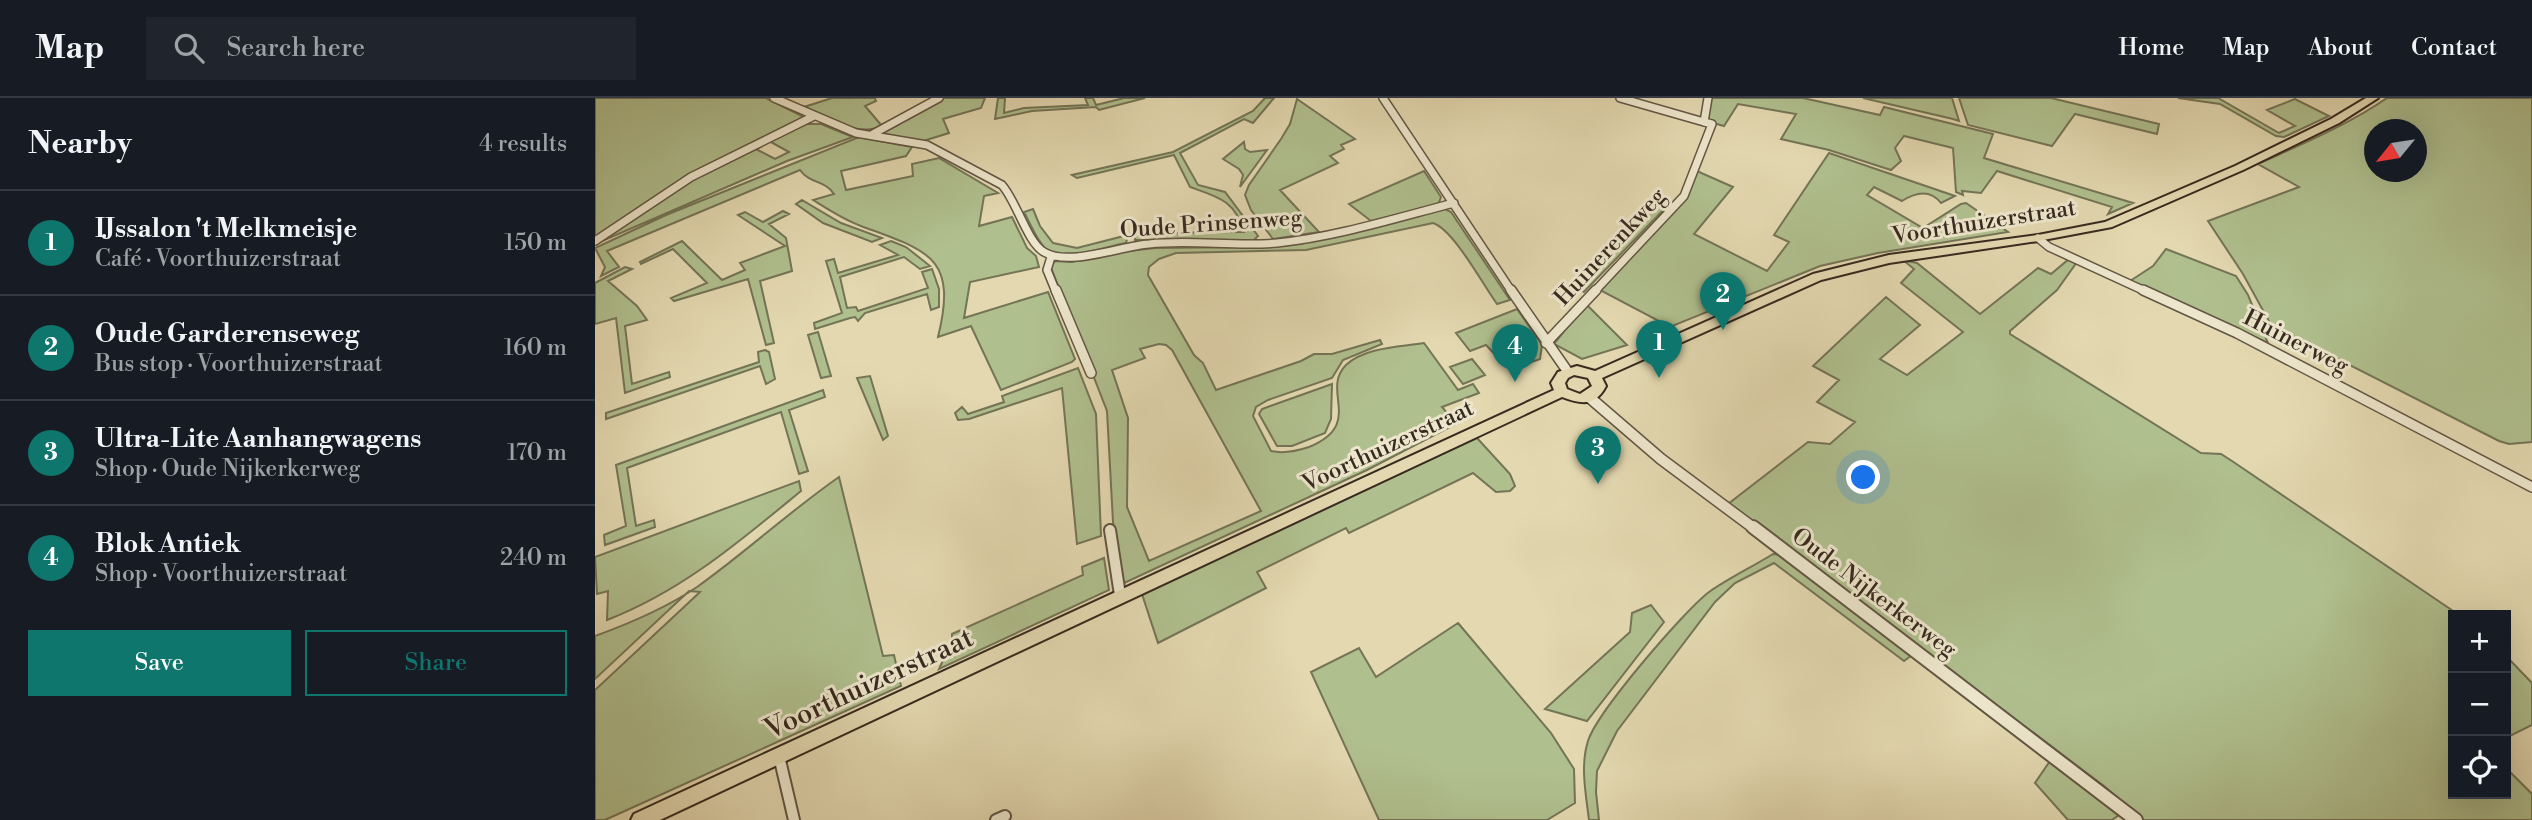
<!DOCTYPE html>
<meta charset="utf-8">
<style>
body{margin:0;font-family:"Libre Bodoni",serif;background:#20242c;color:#f1f3f6}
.controls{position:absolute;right:21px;bottom:21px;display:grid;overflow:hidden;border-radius:0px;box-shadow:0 7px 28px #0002}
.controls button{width:63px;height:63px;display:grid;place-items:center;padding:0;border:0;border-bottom:2px solid #363941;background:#171b24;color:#f1f3f6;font:35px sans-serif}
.compass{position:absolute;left:1769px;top:21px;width:63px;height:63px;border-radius:50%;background:#171b24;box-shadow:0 7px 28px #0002;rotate:240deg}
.you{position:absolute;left:1269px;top:380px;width:24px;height:24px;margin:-18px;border:5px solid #fff;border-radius:50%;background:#1a73e8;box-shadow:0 0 0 10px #1a73e833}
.badge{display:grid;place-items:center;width:46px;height:46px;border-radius:50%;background:#0f766e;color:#fff;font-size:23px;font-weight:700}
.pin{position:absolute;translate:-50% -58px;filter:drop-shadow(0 2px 4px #0008)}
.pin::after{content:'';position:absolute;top:37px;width:24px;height:21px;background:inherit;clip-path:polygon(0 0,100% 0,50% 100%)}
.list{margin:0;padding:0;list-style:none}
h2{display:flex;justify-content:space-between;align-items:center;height:91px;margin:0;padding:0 28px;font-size:30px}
h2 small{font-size:23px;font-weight:400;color:#9ea1a6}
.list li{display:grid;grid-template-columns:46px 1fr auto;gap:21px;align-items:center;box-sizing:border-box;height:105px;padding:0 28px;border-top:2px solid #363941}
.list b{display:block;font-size:26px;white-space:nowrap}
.list p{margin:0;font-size:23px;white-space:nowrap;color:#9ea1a6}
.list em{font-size:23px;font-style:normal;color:#9ea1a6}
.actions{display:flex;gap:14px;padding:21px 28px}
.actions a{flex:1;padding:16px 0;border:2px solid #0f766e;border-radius:0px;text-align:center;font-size:24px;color:#0f766e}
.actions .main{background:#0f766e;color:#fff}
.icon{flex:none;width:38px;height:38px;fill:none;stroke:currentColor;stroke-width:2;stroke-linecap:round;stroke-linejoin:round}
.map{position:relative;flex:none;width:1937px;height:722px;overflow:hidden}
header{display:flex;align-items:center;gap:42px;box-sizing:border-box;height:98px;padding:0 35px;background:#171b24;border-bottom:2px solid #363941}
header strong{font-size:33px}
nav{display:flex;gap:38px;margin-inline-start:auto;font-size:24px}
.search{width:490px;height:63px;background:#20242c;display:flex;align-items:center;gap:18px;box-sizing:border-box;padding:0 24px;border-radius:0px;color:#9ea1a6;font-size:26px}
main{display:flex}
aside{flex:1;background:#171b24}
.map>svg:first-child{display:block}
</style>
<header>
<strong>Map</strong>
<div class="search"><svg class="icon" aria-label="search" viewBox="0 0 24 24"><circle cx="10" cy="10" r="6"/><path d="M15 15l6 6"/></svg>Search here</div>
<nav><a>Home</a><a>Map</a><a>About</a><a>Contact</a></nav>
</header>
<main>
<aside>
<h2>Nearby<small>4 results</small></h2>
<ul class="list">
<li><span class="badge">1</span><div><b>IJssalon 't Melkmeisje</b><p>Café · Voorthuizerstraat</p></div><em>150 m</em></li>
<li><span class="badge">2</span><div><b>Oude Garderenseweg</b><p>Bus stop · Voorthuizerstraat</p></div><em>160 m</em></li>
<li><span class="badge">3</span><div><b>Ultra-Lite Aanhangwagens</b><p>Shop · Oude Nijkerkerweg</p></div><em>170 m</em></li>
<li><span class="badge">4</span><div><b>Blok Antiek</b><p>Shop · Voorthuizerstraat</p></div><em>240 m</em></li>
</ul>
<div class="actions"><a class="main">Save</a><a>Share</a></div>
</aside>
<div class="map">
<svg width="1937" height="722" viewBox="0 0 1937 722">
<rect width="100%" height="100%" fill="#e3d8b0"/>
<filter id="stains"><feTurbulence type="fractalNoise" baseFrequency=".00286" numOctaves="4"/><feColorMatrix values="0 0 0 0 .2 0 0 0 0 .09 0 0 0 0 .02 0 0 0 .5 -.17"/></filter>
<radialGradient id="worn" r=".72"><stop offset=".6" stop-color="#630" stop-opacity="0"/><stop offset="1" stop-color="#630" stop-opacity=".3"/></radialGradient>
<path fill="#b0bf8e" stroke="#747456" stroke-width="2" fill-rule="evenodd" d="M0,0H171L209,19L87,81L0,140Z
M237,0H280L281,3L270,8L287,28C263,40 232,19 209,9Z
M346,0H390L386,10L348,21L354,35L325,44L286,35Z
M403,0H410L409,15L429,10L493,7L490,0H498L501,7L529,0H550L504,12L501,9L437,13L400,21Z
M670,0H679L658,25L649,21L585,55L603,87L630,94L663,138L659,142H540V135L649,134C640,102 623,99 595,89L579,57L482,80L477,77L578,54L658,13Z
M1116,0H1208L1285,17L1289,9L1398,36L1389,60L1538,105L1513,116L1517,109L1402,73L1386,95L1367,93L1368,97L1361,94L1358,50L1309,38L1300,50L1306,63L1296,72L1234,52L1186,41L1201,16L1143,6L1129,28L1111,23Z
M1268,0H1357L1364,23L1358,21Z
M1364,0H1456L1564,26L1562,36L1480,16L1457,48L1373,27Z
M1583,0H1623L1684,35L1700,28L1672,12L1700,1L1734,18L1689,39L1681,38L1625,6Z
M1792,0H1937V344L1914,346L1904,343L1676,227L1648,176L1613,123L1704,89L1663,66C1707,46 1753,27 1792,0ZM1780,32H1822V74H1780Z
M702,1L760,41L746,47L749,51L735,58L743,65L685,92L724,134L678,141L656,112L650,97L654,87L686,41L695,26Z
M211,26H226L258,39L192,63L0,146L95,82L159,50L180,61L194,54L174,43Z
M264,39L317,49L311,58L246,73L251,92L318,78L317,66L344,60L403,95L389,98L384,128L417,119L432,150L441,158L444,169L375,184L369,220L453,194L480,261L477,264L406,292L376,228L343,239C363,158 333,153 266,128C249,122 234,112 218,102L239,96C230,82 215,86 205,72L12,153L24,169L6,178L10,169L0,150L71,117Z
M649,44L650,51L655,54L672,52L645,89L648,77L644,71L628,61Z
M1234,55L1360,98L1346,105C1335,91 1321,94 1307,103L1279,89L1272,97L1328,130L1366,106L1371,105L1413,134L1283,155L1225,168L1075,229L1003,191L1085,105L1102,73L1138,89L1099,136L1172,173L1194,144L1179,137Z
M829,73L846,99L843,107L776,123L754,106Z
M207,102L246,125L287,140L277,144L228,125L201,106Z
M1067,102L1076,104L989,194L984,191Z
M438,111L445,128L458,145L482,150L533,137L531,145C512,148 466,165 451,151C442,143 435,125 429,114Z
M850,111L856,114L915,202L902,206C888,187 859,132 838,125L711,152L581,155L564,161L554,169L553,177L599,257L608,265L621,292L706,263L719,256H737L785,242L787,246L748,262L737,280L673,302L661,309L658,318L676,353C689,356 702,353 714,349C770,326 725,293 751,267C770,249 805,249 829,245L863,292L878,286L884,295L847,309L861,326L772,372L527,486L518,424L512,313L455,167L461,163L477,164L516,155L560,150L659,149L705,146ZM564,246L571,247L577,252L666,413L554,463L532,409L533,320L517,272L550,260L545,251Z
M188,113L194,116L174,126L191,140L197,173L165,183L179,245L171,247L153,181L79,203L76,200L112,185L78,151L46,166L45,164L87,143L127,182L150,172L145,165L190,148L143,117L150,114L168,124Z
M296,143L311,149L335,168L325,171L309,159L245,179L252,210L261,209L263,213L333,190L327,174L337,171L344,191V209L336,212L332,196L270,215L263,223L260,219L255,220L220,231L219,225L247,215L231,163L239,161L243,175L303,157L285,147Z
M1571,151L1641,178L1653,197L1673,245L1535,183L1558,168Z
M1474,161L1482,164L1462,192L1415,233V236L1606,355L1626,356L1637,363L1864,517H1858V696H1911V670L1937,696V722H1548L1509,688L1133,406L1213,344L1235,346L1260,324L1222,304L1244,282L1218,268L1291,199L1325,227L1285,261L1312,277L1368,234L1306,185L1319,171L1308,162L1322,165L1385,216L1443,170L1456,176Z
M30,169L37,171L13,183L42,208L52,222L30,228L37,286L74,274L75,279L30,295L21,220L0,226V185Z
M991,206L1032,247L987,261L959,246Z
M922,211L947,247L945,261C914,272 913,271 891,247L875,253L861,235Z
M223,234L236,278L226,280L213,237Z
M170,252L174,254L180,281L171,286L165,268L11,321V315L164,264L163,254Z
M877,261L890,277L868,286L855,269Z
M483,270L501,316L506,438L482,446L467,290L374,321L363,322L360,315L367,309L373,316L409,304L407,298Z
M275,278L293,338L288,342L262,280Z
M737,286L736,321L730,335L697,348H682L664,316L667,311Z
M228,292L230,299L194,312L213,373L204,376L186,314L32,370L41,428L59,422L60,429L10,447L9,437L31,428L21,367Z
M882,340L915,376L920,388L915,393L901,394L878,375L754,435L751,430L662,474L671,490L563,545L547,496Z
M244,379L288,558L299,557L306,588L10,722H0V592L105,494L94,493L0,581V538C36,525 71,510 102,489C151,454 195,413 244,379Z
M204,383L206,393C145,443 87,493 12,522L13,493L2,496L0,459Z
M1178,456L1188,457L1317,557L1309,563L1179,465L1140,485L1120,504L1022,633L1002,673L1001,694L1004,722H994C991,697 985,668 993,643C1002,614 1089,513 1114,494C1134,480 1157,469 1178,456Z
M509,460L514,492L344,571L357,543V536L488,477L487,469Z
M1056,507L1069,524L992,623L950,611L1035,534L1037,515Z
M863,525L956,635L979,671L980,705L952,722H784L716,574L764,550L781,579Z
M1911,558L1937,585V627L1911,640Z
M1455,663L1524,717L1517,722H1473L1440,685Z"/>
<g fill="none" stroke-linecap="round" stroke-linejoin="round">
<g stroke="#625643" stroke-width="10">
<path id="minor-far2" d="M179,0L261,35L332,47L407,87C422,104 432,144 449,154C474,169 526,148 554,146C596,141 639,149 682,145C741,139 801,120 859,105
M788,0L917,194
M1025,0L1109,24
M276,37L344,0
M1443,140L1454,149L1552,194
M0,143L96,79L219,18
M456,159L452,172L461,194
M999,194L1089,98L1117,26L1109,24L1113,0"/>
</g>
<g stroke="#625643" stroke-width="12">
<path id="minor-far1" d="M461,192L496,275
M916,192L973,274
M1548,192L1642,235L1937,389
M951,245L1001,192"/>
</g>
<g stroke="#625643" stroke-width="14">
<path id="minor" d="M515,432L525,497
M184,658L199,722
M401,722L410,718"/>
</g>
<g stroke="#625643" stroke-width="13">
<path id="tertiary-far1" d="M994,299L1066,361L1160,431"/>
</g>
<g stroke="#625643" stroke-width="16">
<path id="tertiary" d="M1158,429L1541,722"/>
</g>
<g stroke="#372a1f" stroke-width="4">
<path id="primary" d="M1771,0H1783L1744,25L1648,72L1517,129L1443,143L1294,165L1226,182L1007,280L1011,288C1000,309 985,306 967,299L65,722H36L39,716L959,292L956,285L963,274L982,268L1000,273L1218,176L1294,157L1443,137L1510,124L1640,68L1736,21ZM979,277L993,280L997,288L985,296L972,291L970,285L973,280Z"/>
</g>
<use href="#minor-far2" stroke="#ede6cc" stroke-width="7"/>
<use href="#minor-far1" stroke="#ede6cc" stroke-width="9"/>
<use href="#minor" stroke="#ede6cc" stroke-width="10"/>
<use href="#tertiary-far1" stroke="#ede6cc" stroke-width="10"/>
<use href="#tertiary" stroke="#ede6cc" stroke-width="12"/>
<use href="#primary" fill="#e3d8b0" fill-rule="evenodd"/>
</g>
<g text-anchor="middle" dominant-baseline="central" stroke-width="6" stroke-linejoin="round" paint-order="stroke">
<g font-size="23" fill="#372a1f" stroke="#ede6cc">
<text transform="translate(1389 124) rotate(-9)">Voorthuizerstraat</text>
<text transform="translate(616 126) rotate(-4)">Oude Prinsenweg</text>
<text transform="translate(1015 149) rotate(-47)">Huinerenkweg</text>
<text transform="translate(1701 244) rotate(27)">Huinerweg</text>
<text transform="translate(793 348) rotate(-25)">Voorthuizerstraat</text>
<text transform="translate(1279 495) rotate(37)">Oude Nijkerkerweg</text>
</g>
<g font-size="28" fill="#372a1f" stroke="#ede6cc">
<text transform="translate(274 586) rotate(-25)">Voorthuizerstraat</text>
</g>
</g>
<rect width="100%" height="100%" filter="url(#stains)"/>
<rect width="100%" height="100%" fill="url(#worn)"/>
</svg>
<div class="controls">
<button>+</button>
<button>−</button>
<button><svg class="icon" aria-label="locate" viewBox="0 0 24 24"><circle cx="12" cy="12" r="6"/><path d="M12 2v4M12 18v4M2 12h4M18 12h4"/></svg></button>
</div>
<svg class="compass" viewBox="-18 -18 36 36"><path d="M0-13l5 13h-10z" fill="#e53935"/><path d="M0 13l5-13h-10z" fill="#9ea1a6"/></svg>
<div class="you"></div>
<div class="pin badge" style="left:1064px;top:280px">1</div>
<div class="pin badge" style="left:1128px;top:232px">2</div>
<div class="pin badge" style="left:1003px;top:386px">3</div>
<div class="pin badge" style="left:920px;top:284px">4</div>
</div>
</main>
